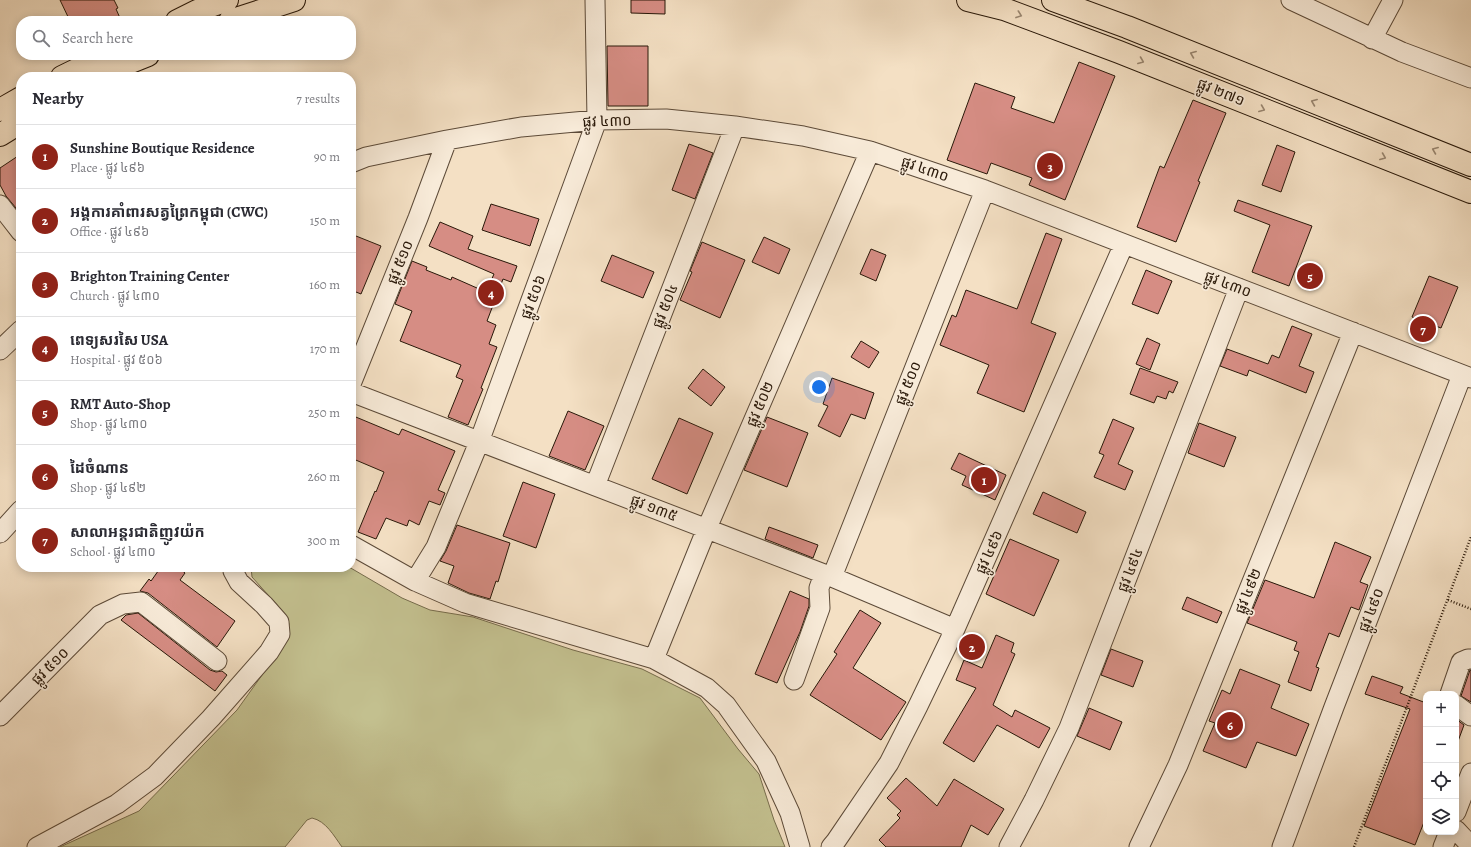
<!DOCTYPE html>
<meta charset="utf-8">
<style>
body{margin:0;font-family:Alegreya,"Noto Sans Khmer",serif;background:#f7f7f7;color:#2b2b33}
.controls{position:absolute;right:12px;bottom:12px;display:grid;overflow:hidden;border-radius:8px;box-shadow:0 2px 10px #0003}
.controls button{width:36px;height:36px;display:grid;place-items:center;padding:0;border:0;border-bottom:1px solid #e1e1e2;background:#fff;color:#2b2b33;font:20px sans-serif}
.you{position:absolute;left:819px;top:387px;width:14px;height:14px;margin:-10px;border:3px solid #fff;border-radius:50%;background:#1a73e8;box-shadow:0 0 0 6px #1a73e833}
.badge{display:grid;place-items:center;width:26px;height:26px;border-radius:50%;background:#8f2418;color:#fff;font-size:13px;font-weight:700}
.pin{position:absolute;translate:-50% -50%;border:2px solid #fff;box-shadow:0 1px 4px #0006}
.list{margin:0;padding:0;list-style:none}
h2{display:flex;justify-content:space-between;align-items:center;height:52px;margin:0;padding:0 16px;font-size:17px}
h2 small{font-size:13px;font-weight:400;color:#7c7c81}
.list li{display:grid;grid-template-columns:26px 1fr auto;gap:12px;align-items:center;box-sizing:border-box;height:64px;padding:0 16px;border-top:1px solid #e1e1e2}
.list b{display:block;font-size:15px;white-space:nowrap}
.list p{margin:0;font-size:13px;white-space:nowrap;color:#7c7c81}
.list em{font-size:13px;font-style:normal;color:#7c7c81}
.icon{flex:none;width:22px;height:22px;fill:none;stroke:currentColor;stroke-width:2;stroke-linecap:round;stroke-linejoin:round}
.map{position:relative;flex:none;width:1471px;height:847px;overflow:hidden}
.search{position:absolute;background:#fff;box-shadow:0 2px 10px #0003;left:16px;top:16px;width:340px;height:44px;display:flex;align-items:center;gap:10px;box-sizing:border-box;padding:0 14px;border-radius:16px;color:#7c7c81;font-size:15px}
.panel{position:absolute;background:#fff;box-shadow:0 2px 10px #0003;left:16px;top:72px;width:340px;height:500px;border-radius:16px}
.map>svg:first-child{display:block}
</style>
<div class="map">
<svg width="1471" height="847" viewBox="0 0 1471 847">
<rect width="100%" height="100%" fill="#f4e0c4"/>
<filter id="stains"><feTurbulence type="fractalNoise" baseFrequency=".005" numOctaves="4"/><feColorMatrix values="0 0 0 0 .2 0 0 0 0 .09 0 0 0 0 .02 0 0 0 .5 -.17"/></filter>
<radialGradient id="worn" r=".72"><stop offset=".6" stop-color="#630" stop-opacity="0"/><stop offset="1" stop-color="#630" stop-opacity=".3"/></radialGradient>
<path fill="#c3c08f" stroke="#766c4c" d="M251,567H349L402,598L430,610L473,617L573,650L642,669L700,698L738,749L759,774L774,820L785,847H342C334,836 326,821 312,818L307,820L285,847H60L139,811L237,710L285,643L289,624L286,615L252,577Z"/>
<path fill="#d68d84" stroke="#291809" d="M60,0H114L118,8L116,9L120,18L114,21H70Z
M631,0H665V14L631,13Z
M607,46H648V106H608Z
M1079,62L1115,76L1065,200L1029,185L1032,178L991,163L987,174L947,160L975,83L1015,97L1011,108L1054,123Z
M1193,100L1226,113L1198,181L1200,182L1176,242L1137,227L1160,166L1164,168Z
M689,144L713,153L695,199L672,190Z
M1277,145L1295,152L1281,192L1262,185Z
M21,154V214L6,196L0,185V168Z
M1238,200L1312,226L1289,286L1252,272L1270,225L1234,211Z
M491,204L539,219L530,246L482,230Z
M440,222L473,236L468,249L517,266L511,282L503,279L487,321L496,325L489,344L497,347L481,388L483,389L468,425L448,417L463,380L456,377L461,365L400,341L412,311L395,304L412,261L427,267L426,270L451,280L452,277L486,292L494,274L429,246Z
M1046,233L1062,239L1031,323L1056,333L1024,412L977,393L989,365L940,345L952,315L956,317L966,290L1017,309Z
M351,234L381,246L361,294L351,290Z
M764,237L790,249L779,274L752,262Z
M702,242L745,260L720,318L680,300L692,272L690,271Z
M871,249L886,255L876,281L860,274Z
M612,255L654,272L643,298L601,281Z
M1146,270L1172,281L1158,314L1132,304Z
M1429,276L1458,287L1441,328L1412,317Z
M1292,326L1312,334L1299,366L1314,372L1306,393L1249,370L1247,376L1220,366L1227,349L1268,364L1272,355L1279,358Z
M1147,338L1160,344L1150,370L1136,364Z
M861,341L879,352L869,368L851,357Z
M1140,368L1178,382L1173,393L1169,391L1166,399L1157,396L1154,403L1130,394Z
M703,369L725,387L711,406L688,388Z
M832,378L874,393L865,419L851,414L840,437L818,426L828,406L823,404Z
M568,411L604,426L585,470L549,456Z
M351,415L399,435L402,429L455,451L438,490L445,493L440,505L429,501L419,525L409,520L407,526L386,518L376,539L358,532L375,491L376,492L384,472L351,458Z
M767,417L808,433L787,487L744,470Z
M679,418L713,433L687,494L652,479Z
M1113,419L1134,428L1118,464L1133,471L1125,490L1094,477L1104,455L1099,453Z
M1199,423L1236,437L1224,467L1188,453Z
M959,453L1006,475L995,500L962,485L966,476L951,469Z
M523,482L555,494L536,548L503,536Z
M1043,492L1086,512L1077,533L1033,514Z
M457,525L510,543L498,582L496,581L490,599L469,593L448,583L454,566L440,561L446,551Z
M769,527L818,545L813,558L765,539Z
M1010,539L1059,560L1034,616L986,594Z
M1335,542L1371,557L1360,582L1368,585L1359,610L1351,607L1339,637L1329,633L1316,667L1319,668L1311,691L1288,682L1299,652L1294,650L1297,642L1247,623L1265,580L1314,598Z
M161,567H178L185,573L180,580L235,621L217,647L148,593L140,591L149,579L151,581Z
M790,591L809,599V606L800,632L777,683L755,674Z
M1187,597L1222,612L1217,623L1182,609Z
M860,610L881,623L853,668L906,702L881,740L810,695L837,654L834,652Z
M138,613L210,670L216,672L222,671L227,675L215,691L121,620L126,615Z
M996,635L1014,643L1011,652L1015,654L993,705L1012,717L1015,710L1050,728L1039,748L997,725L974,762L943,743L976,688L956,680L964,660L982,668Z
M1111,649L1143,661L1133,687L1101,675Z
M1240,669L1280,685L1271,708L1309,724L1296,756L1257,742L1246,768L1203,751L1215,723L1209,721L1222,690L1230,694Z
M1470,670H1471V702L1461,696Z
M1372,676L1403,687L1400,693L1426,703V817L1415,845L1364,826L1410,709L1365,694Z
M1089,708L1122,722L1110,750L1077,736Z
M1456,719L1464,725L1457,744H1456Z
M906,778L937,806L954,779L1004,809L988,835L971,825L961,847H886L879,840L900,818L897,815L901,811L887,798Z"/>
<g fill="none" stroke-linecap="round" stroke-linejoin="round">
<g stroke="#5c4a38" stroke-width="21">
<path id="minor" d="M1291,0L1402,52L1471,78
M1372,39L1393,0
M351,163L366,157L447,140L521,127L597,120L666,119L735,126L803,136L870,151L985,190L1471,378
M0,205L21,232
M0,350L21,330
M351,384L418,218L447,140
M351,392L832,577L955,629
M595,486L735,126
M0,533L21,510
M351,545L415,581L465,603L654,659L707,688L726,705L766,761L790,813L800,847
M832,577L985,190
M415,581L436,547L479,442L597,120L595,0
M654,659L707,528L870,151
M794,680L820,608L819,588L824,574
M1450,694L1461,662L1468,659H1471
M1456,705L1471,716
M0,716L100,615L123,604L141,602L217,661
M1456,812L1471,773
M1456,830L1471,846
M37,847L117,804L155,776L211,718L269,652L280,634L279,622L264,605L239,582L233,571L234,567
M831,847L836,841L889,763L918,706L955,629L1124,244
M1009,847L1034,800L1069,728L1239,288
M1139,847L1178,765L1353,332
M1282,847L1334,707L1462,375
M1443,847L1449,832"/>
</g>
<g stroke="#291809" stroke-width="24">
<path id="major" d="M968,0L1004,9L1119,52L1471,192
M1053,0L1127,27L1471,165
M177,21L197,11L227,0
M230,21L294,0
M62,77L107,55
M102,77L128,63L148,55
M0,110L21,98
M0,135L21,122"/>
</g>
<path stroke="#291809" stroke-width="2.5" stroke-dasharray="1 2" stroke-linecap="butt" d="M1448,600L1471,609
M1354,847L1471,537"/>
<use href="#minor" stroke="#f8ebd9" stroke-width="19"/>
<use href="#major" stroke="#f4e0c4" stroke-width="22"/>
</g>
<defs><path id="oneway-chevron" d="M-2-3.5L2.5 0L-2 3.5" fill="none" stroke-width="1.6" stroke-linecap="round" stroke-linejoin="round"/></defs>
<g stroke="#998670">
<use href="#oneway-chevron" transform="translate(1019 15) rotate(20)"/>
<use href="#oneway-chevron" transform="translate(1193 54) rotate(-158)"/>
<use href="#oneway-chevron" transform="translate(1141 61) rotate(22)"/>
<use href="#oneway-chevron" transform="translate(1314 102) rotate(-158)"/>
<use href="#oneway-chevron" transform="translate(1262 109) rotate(22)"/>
<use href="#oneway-chevron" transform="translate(1435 150) rotate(-158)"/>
<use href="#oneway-chevron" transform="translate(1383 157) rotate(22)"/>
</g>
<g text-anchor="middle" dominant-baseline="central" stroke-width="3.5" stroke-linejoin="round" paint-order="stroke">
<g font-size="15" fill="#291809" stroke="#f8ebd9">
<text transform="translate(1221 92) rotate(22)">ផ្លូវ ២៧១</text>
<text transform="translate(607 121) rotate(-2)">ផ្លូវ ៤៣០</text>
<text transform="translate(925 169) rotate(19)">ផ្លូវ ៤៣០</text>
<text transform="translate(400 262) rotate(-68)">ផ្លូវ ៥១០</text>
<text transform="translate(1228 284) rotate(21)">ផ្លូវ ៤៣០</text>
<text transform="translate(533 297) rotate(-70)">ផ្លូវ ៥០៦</text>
<text transform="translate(665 306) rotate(-69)">ផ្លូវ ៥០៤</text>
<text transform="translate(908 383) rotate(-68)">ផ្លូវ ៥០០</text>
<text transform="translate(760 404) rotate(-67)">ផ្លូវ ៥០២</text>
<text transform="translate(654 508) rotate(21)">ផ្លូវ ១៣៥</text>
<text transform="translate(989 552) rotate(-66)">ផ្លូវ ៤៩៦</text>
<text transform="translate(1130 570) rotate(-69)">ផ្លូវ ៤៩៤</text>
<text transform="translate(1248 591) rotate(-68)">ផ្លូវ ៤៩២</text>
<text transform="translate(1371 610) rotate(-69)">ផ្លូវ ៤៩០</text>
<text transform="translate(50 666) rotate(-45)">ផ្លូវ ៥១០</text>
</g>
</g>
<rect width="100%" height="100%" filter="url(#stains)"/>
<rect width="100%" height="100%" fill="url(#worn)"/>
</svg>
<div class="controls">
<button>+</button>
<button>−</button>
<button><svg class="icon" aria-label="locate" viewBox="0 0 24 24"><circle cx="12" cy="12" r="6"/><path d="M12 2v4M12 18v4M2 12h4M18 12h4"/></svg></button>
<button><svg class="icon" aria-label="layers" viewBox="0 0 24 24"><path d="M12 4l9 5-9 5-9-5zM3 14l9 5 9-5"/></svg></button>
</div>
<div class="you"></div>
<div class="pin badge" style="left:984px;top:480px">1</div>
<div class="pin badge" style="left:972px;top:647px">2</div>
<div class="pin badge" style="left:1050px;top:166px">3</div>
<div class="pin badge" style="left:491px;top:293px">4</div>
<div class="pin badge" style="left:1310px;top:276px">5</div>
<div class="pin badge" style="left:1230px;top:725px">6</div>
<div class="pin badge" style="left:1423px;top:329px">7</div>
<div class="search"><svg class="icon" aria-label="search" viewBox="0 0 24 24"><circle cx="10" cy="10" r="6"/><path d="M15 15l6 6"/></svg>Search here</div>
<section class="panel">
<h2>Nearby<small>7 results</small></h2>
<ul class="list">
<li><span class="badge">1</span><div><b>Sunshine Boutique Residence</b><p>Place · ផ្លូវ ៤៩៦</p></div><em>90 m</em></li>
<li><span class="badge">2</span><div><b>អង្គការគាំពារសត្វព្រៃកម្ពុជា (CWC)</b><p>Office · ផ្លូវ ៤៩៦</p></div><em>150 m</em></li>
<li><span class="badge">3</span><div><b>Brighton Training Center</b><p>Church · ផ្លូវ ៤៣០</p></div><em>160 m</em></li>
<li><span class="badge">4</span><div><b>ពេទ្យសរសៃ USA</b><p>Hospital · ផ្លូវ ៥០៦</p></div><em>170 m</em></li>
<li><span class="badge">5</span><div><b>RMT Auto-Shop</b><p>Shop · ផ្លូវ ៤៣០</p></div><em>250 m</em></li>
<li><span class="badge">6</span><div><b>ដៃចំណាន</b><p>Shop · ផ្លូវ ៤៩២</p></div><em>260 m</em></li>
<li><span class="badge">7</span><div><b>សាលាអន្តរជាតិញូវយ៉ក</b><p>School · ផ្លូវ ៤៣០</p></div><em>300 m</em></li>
</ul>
</section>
</div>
